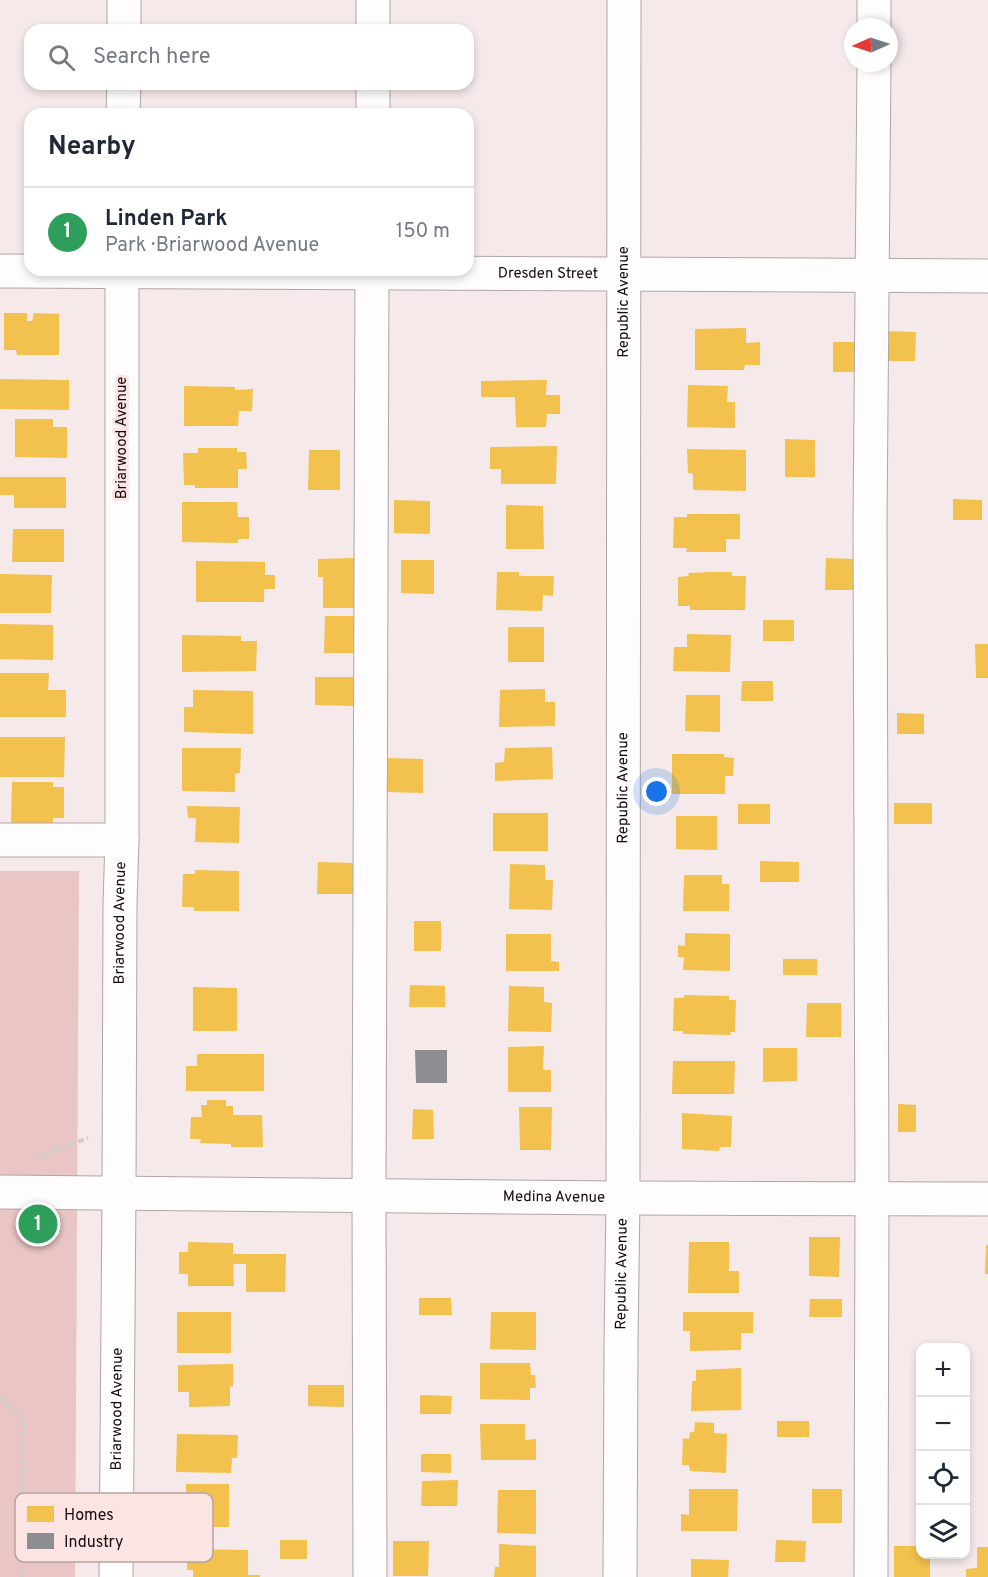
<!DOCTYPE html>
<meta charset="utf-8">
<style>
body{margin:0;font-family:Overpass,sans-serif;background:#f6f6f7;color:#1f2937}
.controls{position:absolute;right:18px;bottom:18px;display:grid;overflow:hidden;border-radius:12px;box-shadow:0 3px 9px #0003}
.controls button{width:54px;height:54px;display:grid;place-items:center;padding:0;border:0;border-bottom:2px solid #e0e1e3;background:#fff;color:#1f2937;font:30px sans-serif}
.compass{position:absolute;left:844px;top:18px;width:54px;height:54px;border-radius:50%;background:#fff;box-shadow:0 3px 9px #0003;rotate:267deg}
.you{position:absolute;left:657px;top:792px;width:21px;height:21px;margin:-15px;border:4px solid #fff;border-radius:50%;background:#1a73e8;box-shadow:0 0 0 9px #1a73e833}
.badge{display:grid;place-items:center;width:39px;height:39px;border-radius:50%;background:#111827;color:#fff;font-size:20px;font-weight:700}
.pin{position:absolute;translate:-50% -50%;border:3px solid #fff;box-shadow:0 2px 6px #0006}
.list{margin:0;padding:0;list-style:none}
h2{display:flex;justify-content:space-between;align-items:center;height:78px;margin:0;padding:0 24px;font-size:26px}
h2 small{font-size:20px;font-weight:400;color:#747a83}
.list li{display:grid;grid-template-columns:39px 1fr auto;gap:18px;align-items:center;box-sizing:border-box;height:90px;padding:0 24px;border-top:2px solid #e0e1e3}
.list b{display:block;font-size:22px;white-space:nowrap}
.list p{margin:0;font-size:20px;white-space:nowrap;color:#747a83}
.list em{font-size:20px;font-style:normal;color:#747a83}
.icon{flex:none;width:33px;height:33px;fill:none;stroke:currentColor;stroke-width:2;stroke-linecap:round;stroke-linejoin:round}
.map{position:relative;flex:none;width:988px;height:1577px;overflow:hidden}
.search{position:absolute;background:#fff;box-shadow:0 3px 9px #0003;left:24px;top:24px;width:450px;height:66px;display:flex;align-items:center;gap:15px;box-sizing:border-box;padding:0 21px;border-radius:18px;color:#747a83;font-size:22px}
.panel{position:absolute;background:#fff;box-shadow:0 3px 9px #0003;left:24px;top:108px;width:450px;height:168px;border-radius:18px}
.map>svg:first-child{display:block}
</style>
<div class="map">
<svg width="988" height="1577" viewBox="0 0 988 1577">
<rect width="100%" height="100%" fill="#f6e9e9"/>
<path fill="#eac5c5" d="M0,871H79L75,1577H0Z"/>
<path fill="#f2c14e" d="M4,313H27V321H32L34,313L59,314V355H17L16,350H4Z
M746,328V343L760,342V365H745L744,370H695V329Z
M883,331L916,332L915,361H883Z
M833,342H857V372H833Z
M0,379L69,380V410L0,409Z
M547,380L546,395H560V414H547L546,427H516L515,397H481V381Z
M688,385L728,386L727,402H735V428L687,427Z
M184,386L235,387V390L253,389L252,411H239L238,426H184Z
M15,419H53V427H67V458L15,457Z
M785,439L815,440V477H785Z
M557,446L556,484H501V469H490V447Z
M198,448H237V452H246L247,469H238V488H195V485H184L183,453H198Z
M687,449L746,450V491L693,490V474L688,473Z
M309,450H340V490H308Z
M0,477H66V508H14V495H0Z
M953,499L982,500V520H953Z
M394,500L430,501V534L394,533Z
M182,502H237L238,517H249V539H238V543L182,542Z
M506,505L543,506L544,549H506Z
M687,514H740V539H726V552H686L687,548H673L674,517H687Z
M13,529H64V562H12Z
M354,558V608H323V577H318V559Z
M826,558L854,559V590H825Z
M401,560H434V594L401,593Z
M196,561L265,562V575H275V589H264V602H196Z
M497,572H519V576H554L553,596L543,595L542,611L496,610Z
M712,572H732V576H746L745,610H690V606H678V577L689,576L688,573Z
M0,574L52,575L51,613H0Z
M325,616H356V653H324Z
M763,620H794V641H763Z
M0,624L53,625V660L0,659Z
M508,627H544V662H508Z
M687,634L731,635L730,672L673,671L674,647H687Z
M182,635L241,636V641H257L256,671L182,672Z
M975,644H988V678H976Z
M0,673H49L48,690H66V717H0Z
M315,677H353V706L315,705Z
M742,681H773V701H741Z
M545,689V702H555V726L499,727L500,690Z
M193,690L253,691V734L184,732V707H193Z
M686,695H720V732L685,731Z
M897,713L924,714V734H897Z
M0,737H65L64,777H0Z
M552,747L553,779L495,781V763L504,762L505,748Z
M182,748H241L240,773L235,774V792L182,791Z
M672,754H724V757L734,758L733,776H725V794H672Z
M387,758L423,759V793L387,792Z
M12,782H53V787H64V818H53V824L11,823Z
M894,803H932V824H894Z
M738,804H770V824H738Z
M187,806L240,807L239,843L195,842L196,818H188Z
M493,813H548V851H493Z
M676,816H717V850L676,849Z
M760,861L799,862V882H760Z
M318,862L353,863V894H317Z
M510,864L545,865V880H553L552,910L509,909Z
M195,870L239,871V911H194V907H182L183,874H195Z
M684,875H722V884H729V911H683Z
M414,921H441V951H414Z
M685,933L730,934V971L683,970L684,957H678V945L685,946Z
M506,934H551V961L559,962V971H506Z
M783,959H817V975H783Z
M410,985L445,986V1007H409Z
M509,986L544,987V1002L552,1003L551,1032L508,1031Z
M193,987L237,988V1031H193Z
M684,995L729,996V1000H736L735,1032H730L731,1035L683,1034V1031H673L674,998H684Z
M807,1003H841V1037H806Z
M544,1046L543,1070H551V1092H508V1047Z
M763,1048H797V1081L763,1082Z
M197,1054H264V1091H186V1066H197Z
M673,1061H735L734,1094H672Z
M207,1100H226V1106H233V1115H262L263,1147H231V1144L200,1143L201,1139H190L191,1117H202L201,1105H207Z
M898,1104L916,1105V1132H898Z
M519,1107H552L551,1150H520Z
M413,1109L433,1110L434,1139H412Z
M682,1113L732,1116L731,1147H720L719,1151L682,1149Z
M809,1237H840L839,1277L809,1276Z
M188,1242L233,1243V1254H286L285,1292H246V1264H233L234,1286H188V1274H179V1252H188Z
M689,1242H729V1271H739V1293H688Z
M986,1245H988V1274H985Z
M419,1298H451L452,1315H419Z
M810,1299H842V1317H809Z
M177,1312H231V1353H177Z
M491,1312H536V1350L490,1349Z
M683,1312H753V1333H741V1350L690,1351V1331H683Z
M480,1363H530L531,1375H535L536,1388H530V1400L480,1399Z
M233,1364V1387L230,1386V1406L189,1407V1392H178V1365Z
M741,1368V1410L691,1411L692,1381H696V1370Z
M308,1385H344V1407L308,1406Z
M420,1395L452,1396L451,1414H420Z
M777,1421H809V1437H777Z
M695,1422L714,1423V1433L727,1434L726,1473L690,1471L689,1465H682L683,1438L689,1439L690,1432H694Z
M480,1424H525V1440L536,1439V1460H481Z
M177,1434L238,1435L237,1458H232L231,1473L176,1472Z
M421,1454H451V1473L421,1472Z
M458,1480L457,1506H421L422,1481Z
M186,1484H229V1527H186Z
M689,1489H738L737,1531H681V1514L689,1515Z
M812,1489H842V1523H812Z
M498,1490H536V1534L497,1533Z
M280,1540H307V1559H280Z
M776,1540L806,1541L805,1562H775Z
M393,1541H429L428,1576H393Z
M499,1544L536,1546V1577H494L495,1567H499Z
M894,1546H920V1554H930V1577H894Z
M977,1547H988V1577H966V1569L977,1568Z
M187,1549L248,1550V1575H260V1577H193V1570H187Z
M691,1559L729,1560L728,1577H691Z"/>
<path fill="#8d8d92" d="M415,1050H447V1083H416Z"/>
<g fill="none" stroke-linecap="round" stroke-linejoin="round">
<g stroke="#b0a6a6" stroke-width="35">
<g id="minor">
<path d="M874,27V0"/>
<path d="M124,30V0"/>
<path d="M373,30V0"/>
<path d="M123,114L124,84"/>
<path d="M373,114V84"/>
<path id="s1" d="M0,271L988,276"/>
<path d="M0,840H122"/>
<path id="s2" d="M0,1192L623,1198L988,1199"/>
<path id="s3" d="M116,1577L119,1193L120,904L122,840V270"/>
<path d="M370,1577L369,1194L372,270"/>
<path id="s4" d="M620,1577L621,1345L623,1198L624,0"/>
<path d="M871,1577L872,1198L870,524L874,63"/>
</g>
</g>
<path stroke="#d1cdcd" stroke-width="4" stroke-dasharray="6 3" stroke-linecap="butt" d="M36,1157L88,1138
M0,1397L23,1418L22,1577"/>
<use href="#minor" stroke="#fefcfc" stroke-width="33"/>
</g>
<g text-anchor="middle" dominant-baseline="central" stroke-width="6" stroke-linejoin="round" paint-order="stroke">
<g font-size="15" fill="#130b0b" stroke="#fce4e3">
<text stroke="none"><textPath href="#s1" startOffset="548">Dresden Street</textPath></text>
<text stroke="none"><textPath href="#s4" startOffset="1275">Republic Avenue</textPath></text>
<text transform="translate(122 438) rotate(-90)">Briarwood Avenue</text>
<text stroke="none"><textPath href="#s4" startOffset="789">Republic Avenue</textPath></text>
<text stroke="none"><textPath href="#s3" startOffset="654">Briarwood Avenue</textPath></text>
<text stroke="none"><textPath href="#s2" startOffset="554">Medina Avenue</textPath></text>
<text stroke="none"><textPath href="#s4" startOffset="303">Republic Avenue</textPath></text>
<text stroke="none"><textPath href="#s3" startOffset="168">Briarwood Avenue</textPath></text>
</g>
</g>
<rect x="15" y="1493" width="198" height="69" rx="9" fill="#fce4e3" stroke="#b6a3a2" stroke-width="1.5"/>
<rect x="27" y="1506" width="27" height="16" fill="#f2c14e"/>
<rect x="27" y="1533" width="27" height="16" fill="#8d8d92"/>
<g font-size="16" fill="#130b0b">
<text x="64" y="1520">Homes</text>
<text x="64" y="1547">Industry</text>
</g>
</svg>
<div class="controls">
<button>+</button>
<button>−</button>
<button><svg class="icon" aria-label="locate" viewBox="0 0 24 24"><circle cx="12" cy="12" r="6"/><path d="M12 2v4M12 18v4M2 12h4M18 12h4"/></svg></button>
<button><svg class="icon" aria-label="layers" viewBox="0 0 24 24"><path d="M12 4l9 5-9 5-9-5zM3 14l9 5 9-5"/></svg></button>
</div>
<svg class="compass" viewBox="-18 -18 36 36"><path d="M0-13l5 13h-10z" fill="#e53935"/><path d="M0 13l5-13h-10z" fill="#747a83"/></svg>
<div class="you"></div>
<div class="pin badge" style="left:38px;top:1224px;background:#2e9e5b">1</div>
<div class="search"><svg class="icon" aria-label="search" viewBox="0 0 24 24"><circle cx="10" cy="10" r="6"/><path d="M15 15l6 6"/></svg>Search here</div>
<section class="panel">
<h2>Nearby<small></small></h2>
<ul class="list">
<li><span class="badge" style="background:#2e9e5b">1</span><div><b>Linden Park</b><p>Park · Briarwood Avenue</p></div><em>150 m</em></li>
</ul>
</section>
</div>
